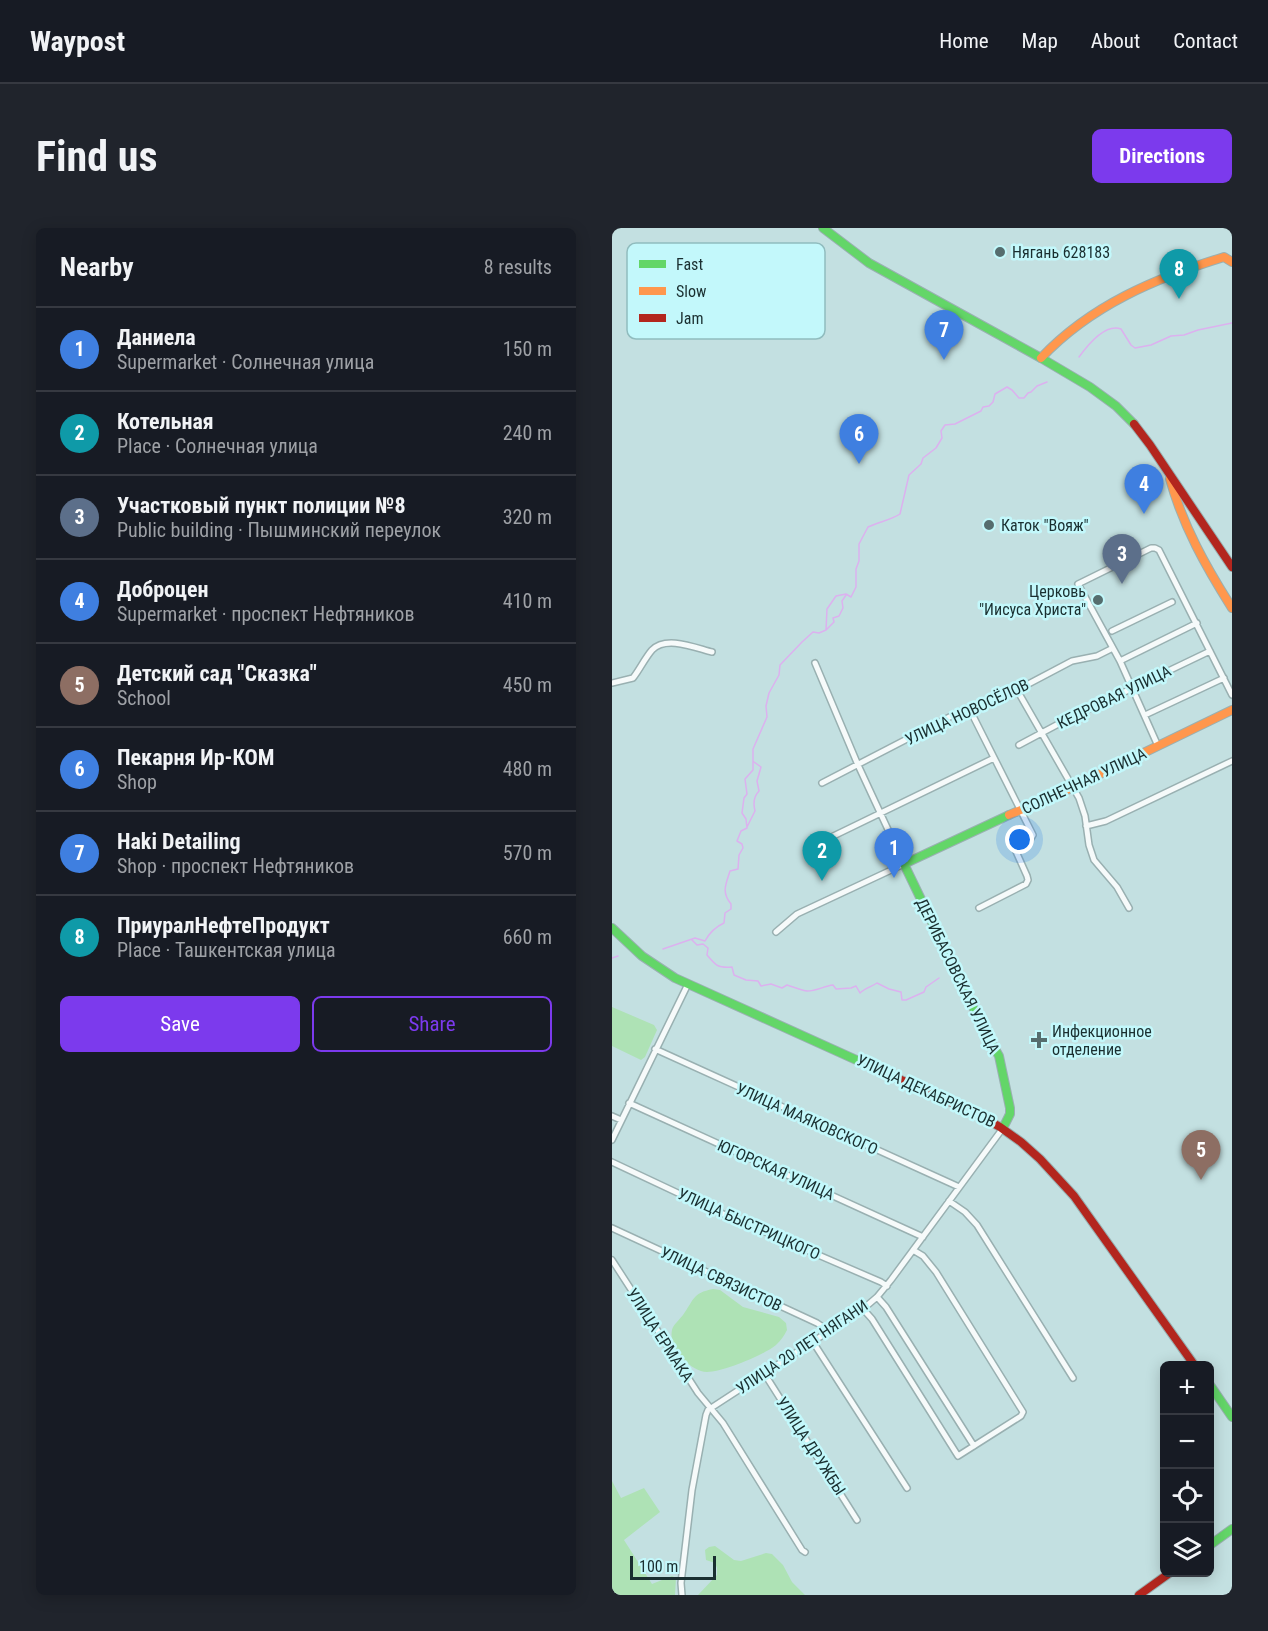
<!DOCTYPE html>
<meta charset="utf-8">
<style>
body{margin:0;font-family:"Roboto Condensed",sans-serif;background:#20242c;color:#f1f3f6}
.controls{position:absolute;right:18px;bottom:18px;display:grid;overflow:hidden;border-radius:9px;box-shadow:0 3px 15px #0003}
.controls button{width:54px;height:54px;display:grid;place-items:center;padding:0;border:0;border-bottom:2px solid #363941;background:#171b24;color:#f1f3f6;font:30px sans-serif}
.scale{position:absolute;left:18px;bottom:15px;width:86px;box-sizing:border-box;padding-left:6px;border:3px solid #1a2f30;border-top:0;font-size:16px;line-height:21px;white-space:nowrap;color:#1a2f30;-webkit-text-stroke:4px #c3f8fb;paint-order:stroke}
.you{position:absolute;left:408px;top:612px;width:21px;height:21px;margin:-15px;border:4px solid #fff;border-radius:50%;background:#1a73e8;box-shadow:0 0 0 9px #1a73e833}
.badge{display:grid;place-items:center;width:39px;height:39px;border-radius:50%;background:#7c3aed;color:#fff;font-size:20px;font-weight:700}
.pin{position:absolute;translate:-50% -50px;filter:drop-shadow(0 2px 3px #0008)}
.pin::after{content:'';position:absolute;top:32px;width:21px;height:18px;background:inherit;clip-path:polygon(0 0,100% 0,50% 100%)}
.list{margin:0;padding:0;list-style:none}
h2{display:flex;justify-content:space-between;align-items:center;height:78px;margin:0;padding:0 24px;font-size:26px}
h2 small{font-size:20px;font-weight:400;color:#9ea1a6}
.list li{display:grid;grid-template-columns:39px 1fr auto;gap:18px;align-items:center;box-sizing:border-box;height:84px;padding:0 24px;border-top:2px solid #363941}
.list b{display:block;font-size:22px;white-space:nowrap}
.list p{margin:0;font-size:20px;white-space:nowrap;color:#9ea1a6}
.list em{font-size:20px;font-style:normal;color:#9ea1a6}
.actions{display:flex;gap:12px;padding:18px 24px}
.actions a{flex:1;padding:14px 0;border:2px solid #7c3aed;border-radius:9px;text-align:center;font-size:21px;color:#7c3aed}
.actions .main{background:#7c3aed;color:#fff}
.icon{flex:none;width:33px;height:33px;fill:none;stroke:currentColor;stroke-width:2;stroke-linecap:round;stroke-linejoin:round}
.map{position:relative;flex:none;width:620px;height:1367px;overflow:hidden;border-radius:9px}
header{display:flex;align-items:center;gap:36px;box-sizing:border-box;height:84px;padding:0 30px;background:#171b24;border-bottom:2px solid #363941}
header strong{font-size:28px}
nav{display:flex;gap:33px;margin-inline-start:auto;font-size:21px}
.intro{display:flex;align-items:center;justify-content:space-between;box-sizing:border-box;height:144px;padding:0 36px}
h1{margin:0;font-size:42px}
.button{padding:15px 27px;border-radius:9px;background:#7c3aed;color:#fff;font-size:21px;font-weight:700}
main{display:flex;gap:36px;padding:0 36px}
aside{flex:1;background:#171b24;border-radius:9px;box-shadow:0 3px 15px #0003}
.map>svg:first-child{display:block}
</style>
<header>
<strong>Waypost</strong>
<nav><a>Home</a><a>Map</a><a>About</a><a>Contact</a></nav>
</header>
<div class="intro"><h1>Find us</h1><a class="button">Directions</a></div>
<main>
<aside>
<h2>Nearby<small>8 results</small></h2>
<ul class="list">
<li><span class="badge" style="background:#3f7fe0">1</span><div><b>Даниела</b><p>Supermarket · Солнечная улица</p></div><em>150 m</em></li>
<li><span class="badge" style="background:#0f9aa8">2</span><div><b>Котельная</b><p>Place · Солнечная улица</p></div><em>240 m</em></li>
<li><span class="badge" style="background:#5c6f8a">3</span><div><b>Участковый пункт полиции №8</b><p>Public building · Пышминский переулок</p></div><em>320 m</em></li>
<li><span class="badge" style="background:#3f7fe0">4</span><div><b>Доброцен</b><p>Supermarket · проспект Нефтяников</p></div><em>410 m</em></li>
<li><span class="badge" style="background:#8d6e63">5</span><div><b>Детский сад &quot;Сказка&quot;</b><p>School</p></div><em>450 m</em></li>
<li><span class="badge" style="background:#3f7fe0">6</span><div><b>Пекарня Ир-КОМ</b><p>Shop</p></div><em>480 m</em></li>
<li><span class="badge" style="background:#3f7fe0">7</span><div><b>Haki Detailing</b><p>Shop · проспект Нефтяников</p></div><em>570 m</em></li>
<li><span class="badge" style="background:#0f9aa8">8</span><div><b>ПриуралНефтеПродукт</b><p>Place · Ташкентская улица</p></div><em>660 m</em></li>
</ul>
<div class="actions"><a class="main">Save</a><a>Share</a></div>
</aside>
<div class="map">
<svg width="620" height="1367" viewBox="0 0 620 1367">
<rect width="100%" height="100%" fill="#c3e0e1"/>
<path fill="#aee2b5" d="M0,779L42,797L45,802L33,829L29,832L0,818Z
M101,1061L108,1062L131,1079L167,1089L174,1095L175,1102C172,1108 169,1112 164,1117C152,1127 111,1144 95,1144C78,1143 56,1120 60,1102C61,1097 68,1091 71,1087C82,1072 80,1065 101,1061Z
M0,1253L9,1270L32,1260L48,1284L12,1312L40,1356L60,1348L64,1350L63,1367H0Z
M103,1318L122,1332L129,1333L154,1325L160,1326L171,1337L180,1354L193,1367H86L105,1347V1340L103,1335L94,1332L93,1322L97,1319Z"/>
<g fill="none" stroke-linecap="round" stroke-linejoin="round">
<path stroke="#dcb1ef" stroke-width="1.5" d="M467,129C475,118 493,95 509,101L519,117L523,120L539,117L559,108L572,107L586,102L620,95
M214,402L222,394L221,390L227,388L231,380L230,373L234,367
M135,599L143,583C141,575 142,568 147,563L145,553L149,539L142,534
M80,712L85,717L91,716L96,720L95,727C104,738 106,740 120,739L122,747L134,752L146,753L149,758L159,756L170,760L175,757C181,759 189,762 195,763C205,763 212,758 221,757L224,761L239,760L244,758L248,765C253,760 259,759 265,755L277,761L289,764L290,772H294L312,764L314,759L327,750
M51,721L83,710L93,713C98,704 103,699 112,695L113,685L119,681V676C109,664 114,656 118,643L126,641L127,627L131,620L130,616L125,613L129,603L135,600L134,591L130,585L132,570L135,566L133,551L141,542V521L155,489L154,478L157,465L167,447L168,437L190,414L201,404L207,405L214,402L215,381L224,368L234,366L239,369L244,359V341L247,333V316L256,299C266,294 279,292 288,286L297,247L309,236L311,230L324,220L330,210L329,203L333,197L343,196L369,183L371,179L377,178L381,174L383,166L395,159L400,162L407,170H412L416,165L419,164L425,158L435,154
M0,730L6,728"/>
<g stroke="#99b0b1" stroke-width="8">
<path id="street" d="M500,403L560,374
M508,433L585,395
M0,455L21,450C28,441 33,430 40,422C54,407 84,420 100,424
M405,462L467,570L473,588L477,617L482,632L505,659L517,680
M357,480L421,607L418,612L402,619L415,648L416,652L414,656L367,680
M533,487L612,450
M407,517L452,493L598,423
M546,518L508,433L466,356L539,320H543L547,322L620,467
M210,555L351,482L405,462L460,433L485,428L501,420
M474,598L494,593L620,533
M207,615L382,530
M164,704L185,686L292,636L246,537L203,435
M43,821L347,959
M17,875L311,1009
M0,888L9,892
M0,912L76,756
M0,934L102,982L269,1054L275,1058
M337,973L353,984L365,997L461,1150
M0,1000L205,1095L211,1099L216,1105
M0,1032L86,1165L111,1195L190,1322L193,1324
M265,1069L274,1079L362,1218
M251,1081L260,1091L346,1228L409,1188L411,1184L324,1044L311,1028L301,1022
M201,1114L295,1260
M152,1145L245,1292
M70,1367L69,1355L80,1262L94,1187L96,1182L251,1081L265,1069L279,1052L391,900"/>
</g>
<g stroke="#99b0b1" stroke-width="10">
<path id="fast" d="M211,0L257,35L429,130L478,159L504,178L522,196
M0,700L30,728L63,750L251,835
M391,900L398,886V880L387,828L372,802L292,636L397,587
M598,1157L620,1189
M598,1317L620,1301"/>
</g>
<g stroke="#99b0b1" stroke-width="10">
<path id="slow" d="M429,130C479,77 544,50 612,29L620,34
M558,251C571,298 594,339 620,380
M397,587L455,562L620,482"/>
</g>
<g stroke="#99b0b1" stroke-width="10">
<path id="jam" d="M522,196L538,217L620,339
M251,835L363,885L388,899L409,914L428,931L462,968L583,1138
M527,1367L559,1344"/>
</g>
<use href="#street" stroke="#f6fafa" stroke-width="5"/>
<use href="#fast" stroke="#63d668" stroke-width="8"/>
<use href="#slow" stroke="#ff974d" stroke-width="8"/>
<use href="#jam" stroke="#b3261e" stroke-width="8"/>
</g>
<g fill="#556d6e" stroke="#c3f8fb" stroke-width="2">
<circle cx="388" cy="24" r="6"/>
<circle cx="377" cy="297" r="6"/>
<circle cx="486" cy="372" r="6"/>
<path d="M424 803h6v6h6v6h-6v6h-6v-6h-6v-6h6z"/>
</g>
<g text-anchor="middle" dominant-baseline="central" stroke-width="5" stroke-linejoin="round" paint-order="stroke">
<g font-size="16" fill="#1a2f30" stroke="#c3f8fb" text-anchor="start">
<text x="400" y="24">Нягань 628183</text>
<text x="389" y="297">Каток "Вояж"</text>
<text x="474" y="363" text-anchor="end">Церковь<tspan x="474" dy="18">"Иисуса Христа"</tspan></text>
<text x="440" y="803">Инфекционное<tspan x="440" dy="18">отделение</tspan></text>
</g>
<g font-size="16" fill="#1a2f30" stroke="#c3f8fb">
<text transform="translate(502 469) rotate(-26)">КЕДРОВАЯ УЛИЦА</text>
<text transform="translate(355 484) rotate(-25)">УЛИЦА НОВОСЁЛОВ</text>
<text transform="translate(472 553) rotate(-25)">СОЛНЕЧНАЯ УЛИЦА</text>
<text transform="translate(346 748) rotate(64)">ДЕРИБАСОВСКАЯ УЛИЦА</text>
<text transform="translate(314 863) rotate(25)">УЛИЦА ДЕКАБРИСТОВ</text>
<text transform="translate(195 891) rotate(24)">УЛИЦА МАЯКОВСКОГО</text>
<text transform="translate(164 942) rotate(24)">ЮГОРСКАЯ УЛИЦА</text>
<text transform="translate(137 996) rotate(24)">УЛИЦА БЫСТРИЦКОГО</text>
<text transform="translate(109 1051) rotate(25)">УЛИЦА СВЯЗИСТОВ</text>
<text transform="translate(48 1107) rotate(57)">УЛИЦА ЕРМАКА</text>
<text transform="translate(190 1119) rotate(-34)">УЛИЦА 20 ЛЕТ НЯГАНИ</text>
<text transform="translate(199 1218) rotate(57)">УЛИЦА ДРУЖБЫ</text>
</g>
</g>
<rect x="15" y="15" width="198" height="96" rx="9" fill="#c3f8fb" stroke="#90bcbe" stroke-width="1.5"/>
<rect x="27" y="32" width="27" height="8" fill="#63d668"/>
<rect x="27" y="59" width="27" height="8" fill="#ff974d"/>
<rect x="27" y="86" width="27" height="8" fill="#b3261e"/>
<g font-size="16" fill="#1a2f30">
<text x="64" y="42">Fast</text>
<text x="64" y="69">Slow</text>
<text x="64" y="96">Jam</text>
</g>
</svg>
<div class="controls">
<button>+</button>
<button>−</button>
<button><svg class="icon" aria-label="locate" viewBox="0 0 24 24"><circle cx="12" cy="12" r="6"/><path d="M12 2v4M12 18v4M2 12h4M18 12h4"/></svg></button>
<button><svg class="icon" aria-label="layers" viewBox="0 0 24 24"><path d="M12 4l9 5-9 5-9-5zM3 14l9 5 9-5"/></svg></button>
</div>
<div class="scale">100 m</div>
<div class="you"></div>
<div class="pin badge" style="left:282px;top:650px;background:#3f7fe0">1</div>
<div class="pin badge" style="left:210px;top:653px;background:#0f9aa8">2</div>
<div class="pin badge" style="left:510px;top:356px;background:#5c6f8a">3</div>
<div class="pin badge" style="left:532px;top:286px;background:#3f7fe0">4</div>
<div class="pin badge" style="left:589px;top:952px;background:#8d6e63">5</div>
<div class="pin badge" style="left:247px;top:236px;background:#3f7fe0">6</div>
<div class="pin badge" style="left:332px;top:132px;background:#3f7fe0">7</div>
<div class="pin badge" style="left:567px;top:71px;background:#0f9aa8">8</div>
</div>
</main>
